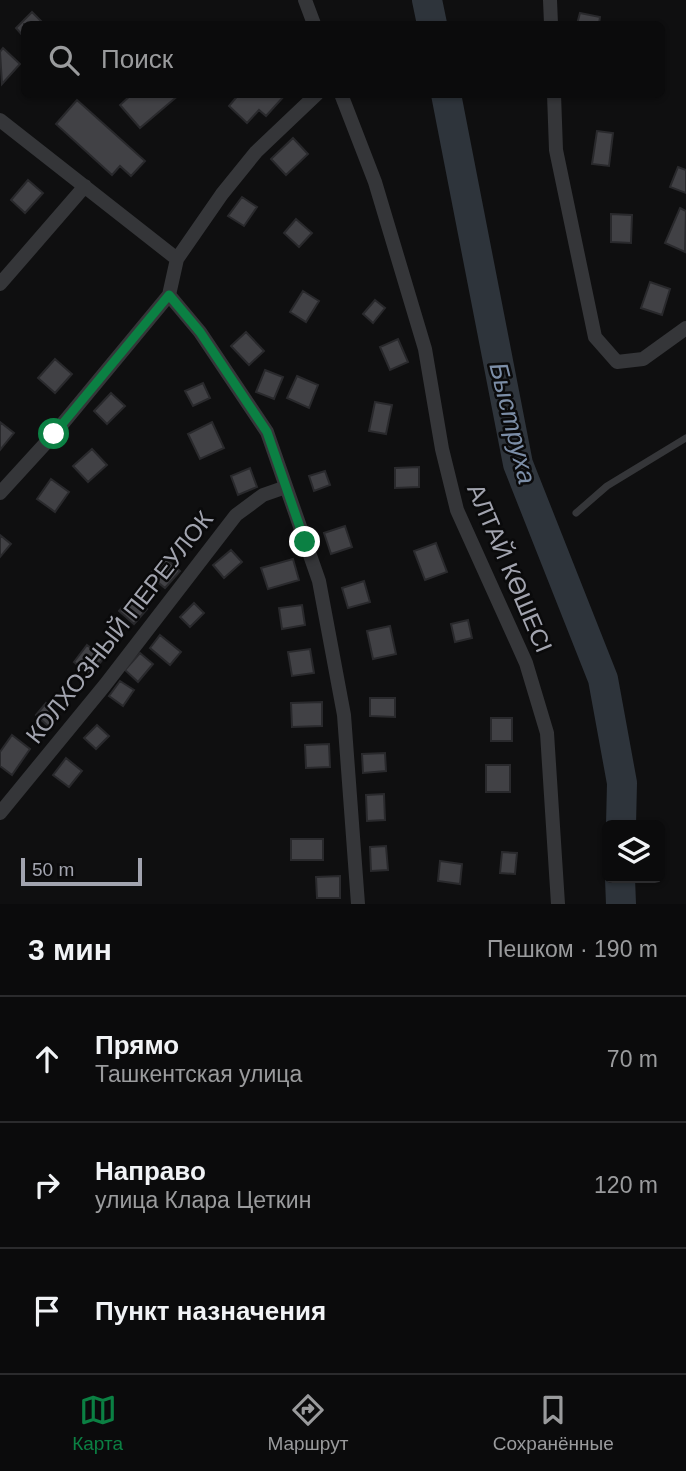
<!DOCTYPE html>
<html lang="ru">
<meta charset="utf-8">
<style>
body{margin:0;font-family:Helvetica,sans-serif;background:#141415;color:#f1f3f6}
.controls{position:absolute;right:21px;bottom:21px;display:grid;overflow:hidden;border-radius:10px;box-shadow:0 2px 5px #0004}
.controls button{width:63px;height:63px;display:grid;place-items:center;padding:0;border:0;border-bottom:2px solid #2b2b2d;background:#0b0b0c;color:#f1f3f6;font:35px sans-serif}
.scale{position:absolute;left:21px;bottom:18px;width:121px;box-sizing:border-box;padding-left:7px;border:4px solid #a2a4af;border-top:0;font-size:19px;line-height:24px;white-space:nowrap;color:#a2a4af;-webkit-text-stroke:5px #0a0a0b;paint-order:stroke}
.stop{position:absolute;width:21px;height:21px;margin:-16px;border:5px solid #0b8043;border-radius:50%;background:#fff}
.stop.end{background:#0b8043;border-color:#fff;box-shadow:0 2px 7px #0008}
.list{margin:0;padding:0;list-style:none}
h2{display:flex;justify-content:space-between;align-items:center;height:91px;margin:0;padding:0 28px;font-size:30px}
h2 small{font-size:23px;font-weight:400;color:#9a9b9d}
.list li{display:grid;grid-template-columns:46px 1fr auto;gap:21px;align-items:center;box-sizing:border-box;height:126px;padding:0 28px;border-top:2px solid #2b2b2d}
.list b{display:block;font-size:26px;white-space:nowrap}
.list p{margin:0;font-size:23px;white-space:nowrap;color:#9a9b9d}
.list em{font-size:23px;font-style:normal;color:#9a9b9d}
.icon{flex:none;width:38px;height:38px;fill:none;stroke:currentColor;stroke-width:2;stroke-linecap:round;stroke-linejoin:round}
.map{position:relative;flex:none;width:686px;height:904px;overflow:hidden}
.search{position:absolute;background:#0b0b0c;box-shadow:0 2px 5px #0004;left:21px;right:21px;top:21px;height:77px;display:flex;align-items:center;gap:18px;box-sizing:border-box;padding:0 24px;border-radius:10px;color:#9a9b9d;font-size:26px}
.sheet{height:469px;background:#0b0b0c}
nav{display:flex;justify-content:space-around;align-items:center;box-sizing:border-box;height:98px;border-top:2px solid #2b2b2d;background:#0b0b0c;font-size:19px;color:#9a9b9d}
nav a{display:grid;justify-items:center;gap:4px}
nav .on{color:#0b8043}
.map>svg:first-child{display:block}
</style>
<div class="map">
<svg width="686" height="904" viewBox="0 0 686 904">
<rect width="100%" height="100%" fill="#0f0f10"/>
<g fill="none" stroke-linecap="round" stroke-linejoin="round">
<path stroke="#2e343b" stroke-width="30" d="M427,0L432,24
M446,94L518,464L603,679L622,783L621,825
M620,878L621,904"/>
</g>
<path fill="#414145" stroke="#29292c" stroke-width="2" d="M32,12L44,24H24V37L16,28Z
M580,13L600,17L599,24H577Z
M3,48L20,64L2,84L0,52Z
M132,94H180L140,128L120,105Z
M239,94H286L266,116L259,110L247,123L229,106Z
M77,100L145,161L131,176L120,166L112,175L56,124Z
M597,131L613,133L609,166L592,164Z
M293,138L308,154L286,175L271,159Z
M678,167L686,170V193L670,187Z
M28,180L43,193L25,213L11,200Z
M242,197L257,207L244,226L228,216Z
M680,208L686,211L685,252L665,243Z
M611,214L632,215L631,243L611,242Z
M296,219L312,233L299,247L284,233Z
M650,282L670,289L662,315L641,308Z
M303,291L319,301L306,322L290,312Z
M375,300L385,308L373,323L363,314Z
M246,332L264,351L249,365L231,346Z
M398,339L408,362L390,370L380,347Z
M55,359L72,374L55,393L38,378Z
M265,370L283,377L274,399L256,392Z
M297,376L318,385L309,408L287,398Z
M203,383L210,398L193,406L185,391Z
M111,393L125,406L107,424L94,411Z
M375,402L392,405L386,434L369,431Z
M0,422L14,433L0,450Z
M212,422L224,448L200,459L188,434Z
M92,449L107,465L88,482L73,466Z
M419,467V487L395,488V468Z
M250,468L257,487L238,495L231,476Z
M325,471L330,485L314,491L309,476Z
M51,479L69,492L55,512L37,499Z
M345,526L352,547L331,554L324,533Z
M0,535L11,544L0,557Z
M436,543L447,572L425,580L414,551Z
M231,550L242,562L224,578L213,565Z
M164,557L180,571L165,588L149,575Z
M293,559L299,580L268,589L261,568Z
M364,581L370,602L348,608L342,588Z
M132,596L147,609L134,624L119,611Z
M194,603L204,613L190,627L180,617Z
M302,605L305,625L282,629L279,608Z
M468,620L472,638L455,642L451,624Z
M390,626L396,654L373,659L367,631Z
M160,635L181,652L170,665L150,648Z
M87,645L104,658L90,675L74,662Z
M310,649L314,673L292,676L288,652Z
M140,653L153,664L138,682L125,670Z
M120,681L134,690L123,706L109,696Z
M370,698H395V717L370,716Z
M322,702V726L292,727L291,703Z
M46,703L60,715L49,727L36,715Z
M491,718H512V741H491Z
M97,725L109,736L96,749L84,738Z
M12,735L30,749L12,775L0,766V752Z
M329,744L330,767L306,768L305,745Z
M385,753L386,771L363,773L362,754Z
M66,758L82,771L69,787L53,775Z
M486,765H510V792H486Z
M384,794L385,820L367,821L366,795Z
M291,839H323V860H291Z
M386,846L388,870L371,871L370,847Z
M502,852L517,853L515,874L500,873Z
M440,861L462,864L460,884L438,881Z
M340,876V898H317L316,877Z"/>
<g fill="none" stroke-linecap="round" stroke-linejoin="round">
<path stroke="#353639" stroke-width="7" d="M576,513L607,486L686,438"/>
<path stroke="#353639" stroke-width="14" d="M305,0L314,24
M550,0L551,24
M341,94L375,182L425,349L442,449L457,510L526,663L547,733L558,904
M554,94L556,150L595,337L617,362L643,359L686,328
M0,120L177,259
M0,284L85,186
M169,295L200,332L267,432L319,581L344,715L358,904
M0,493L54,434L169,295L177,259L222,194L256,152L317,94
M0,813L105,685L236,515L263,495L286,487"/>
</g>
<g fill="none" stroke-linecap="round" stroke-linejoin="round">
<path stroke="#0b8043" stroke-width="9" d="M54,434L169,295L200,332L267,432L305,542"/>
</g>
<g text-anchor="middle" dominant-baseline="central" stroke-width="5" stroke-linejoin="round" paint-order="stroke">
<g font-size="24" fill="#a2a4af" stroke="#0a0a0b">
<text transform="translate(510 568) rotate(67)">АЛТАЙ КӨШЕСІ</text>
<text transform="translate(119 627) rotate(-52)">КОЛХОЗНЫЙ ПЕРЕУЛОК</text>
</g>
<g font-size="26" font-style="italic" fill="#7c8ea7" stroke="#0a0a0b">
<text transform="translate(513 423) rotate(76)">Быструха</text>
</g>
</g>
</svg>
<div class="controls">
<button><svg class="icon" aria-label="layers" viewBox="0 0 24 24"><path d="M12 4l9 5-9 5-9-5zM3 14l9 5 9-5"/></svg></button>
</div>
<div class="scale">50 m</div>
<div class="stop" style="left:54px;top:434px"></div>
<div class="stop end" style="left:305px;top:542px"></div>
<div class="search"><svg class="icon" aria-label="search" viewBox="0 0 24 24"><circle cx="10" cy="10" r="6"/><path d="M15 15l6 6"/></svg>Поиск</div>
</div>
<section class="sheet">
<h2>3 мин<small>Пешком · 190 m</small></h2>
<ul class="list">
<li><svg class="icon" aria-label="ahead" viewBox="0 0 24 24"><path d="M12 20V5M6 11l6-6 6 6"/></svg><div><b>Прямо</b><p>Ташкентская улица</p></div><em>70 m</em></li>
<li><svg class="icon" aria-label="right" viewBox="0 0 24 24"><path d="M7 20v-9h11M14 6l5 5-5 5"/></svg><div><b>Направо</b><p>улица Клара Цеткин</p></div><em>120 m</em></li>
<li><svg class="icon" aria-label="arrive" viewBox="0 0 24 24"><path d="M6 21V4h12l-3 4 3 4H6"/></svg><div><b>Пункт назначения</b></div></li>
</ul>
</section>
<nav>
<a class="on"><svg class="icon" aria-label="map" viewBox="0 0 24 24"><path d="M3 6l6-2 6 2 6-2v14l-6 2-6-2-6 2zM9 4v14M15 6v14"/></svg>Карта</a>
<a><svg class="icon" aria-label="directions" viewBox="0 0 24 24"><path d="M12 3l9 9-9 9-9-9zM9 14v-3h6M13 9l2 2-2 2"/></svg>Маршрут</a>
<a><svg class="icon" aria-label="saved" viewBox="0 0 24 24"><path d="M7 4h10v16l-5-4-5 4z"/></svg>Сохранённые</a>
</nav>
